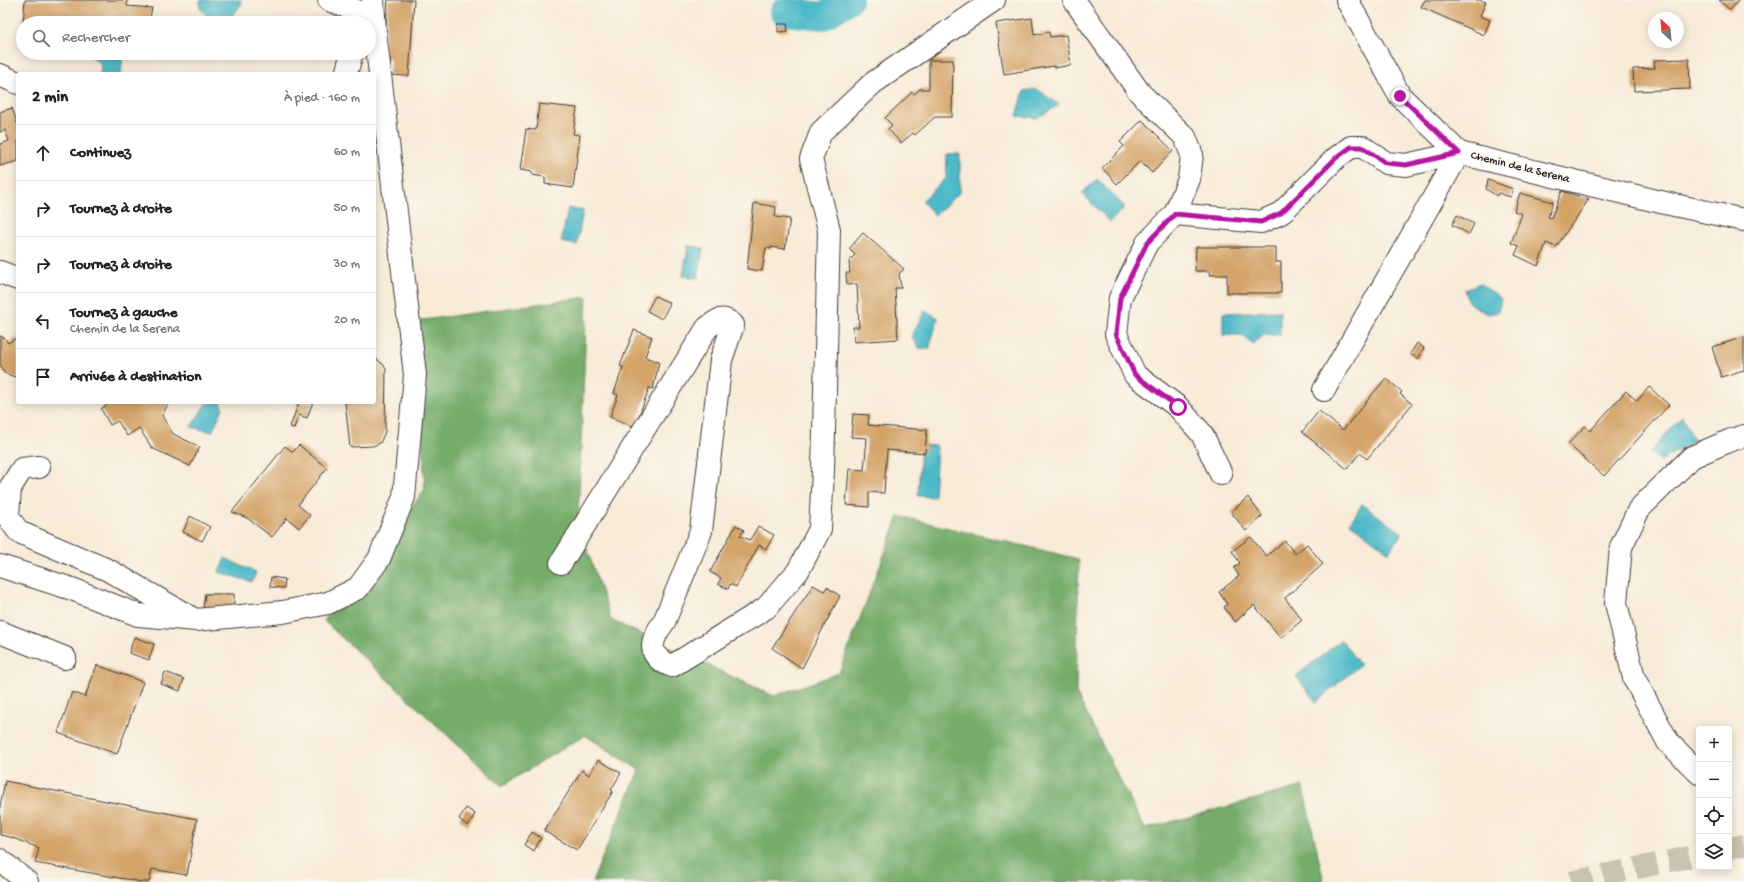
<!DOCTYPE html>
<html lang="fr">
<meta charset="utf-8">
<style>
body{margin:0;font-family:"Gochi Hand",sans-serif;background:#f2f2f2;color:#222}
.controls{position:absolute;right:12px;bottom:12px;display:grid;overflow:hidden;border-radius:4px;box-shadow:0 2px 10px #0003}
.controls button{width:36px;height:36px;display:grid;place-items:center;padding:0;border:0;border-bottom:1px solid #e0e0e0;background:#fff;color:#222;font:20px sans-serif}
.compass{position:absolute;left:1648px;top:12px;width:36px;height:36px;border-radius:50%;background:#fff;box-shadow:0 2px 10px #0003;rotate:334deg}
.stop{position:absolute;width:12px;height:12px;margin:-9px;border:3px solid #b5179e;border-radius:50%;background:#fff}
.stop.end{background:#b5179e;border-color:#fff;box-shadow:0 1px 4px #0008}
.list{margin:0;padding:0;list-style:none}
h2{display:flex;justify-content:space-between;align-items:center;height:52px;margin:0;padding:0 16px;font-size:17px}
h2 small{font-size:13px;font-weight:400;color:#767676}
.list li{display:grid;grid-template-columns:26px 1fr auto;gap:12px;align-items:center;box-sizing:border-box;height:56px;padding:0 16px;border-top:1px solid #e0e0e0}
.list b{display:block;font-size:15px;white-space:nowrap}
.list p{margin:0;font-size:13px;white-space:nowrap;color:#767676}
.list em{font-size:13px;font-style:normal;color:#767676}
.icon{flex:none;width:22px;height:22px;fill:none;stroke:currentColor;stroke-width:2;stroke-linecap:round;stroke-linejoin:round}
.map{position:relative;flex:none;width:1744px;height:882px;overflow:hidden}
.search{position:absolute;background:#fff;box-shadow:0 2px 10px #0003;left:16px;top:16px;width:360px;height:44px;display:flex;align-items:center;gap:10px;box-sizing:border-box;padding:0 14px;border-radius:22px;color:#767676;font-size:15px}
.panel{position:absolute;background:#fff;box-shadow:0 2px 10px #0003;left:16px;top:72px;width:360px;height:332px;border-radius:4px}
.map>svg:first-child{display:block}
</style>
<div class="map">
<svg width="1744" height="882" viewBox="0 0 1744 882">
<rect width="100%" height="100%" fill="#fbf7ec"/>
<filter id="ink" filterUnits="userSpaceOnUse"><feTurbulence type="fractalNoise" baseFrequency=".025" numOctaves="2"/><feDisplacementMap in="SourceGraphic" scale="8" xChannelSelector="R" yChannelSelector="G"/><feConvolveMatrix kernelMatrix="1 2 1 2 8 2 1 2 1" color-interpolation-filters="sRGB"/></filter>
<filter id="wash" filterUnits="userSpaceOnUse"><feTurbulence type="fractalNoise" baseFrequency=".012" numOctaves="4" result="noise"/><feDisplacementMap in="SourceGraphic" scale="16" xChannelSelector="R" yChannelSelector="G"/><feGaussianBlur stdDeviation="0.9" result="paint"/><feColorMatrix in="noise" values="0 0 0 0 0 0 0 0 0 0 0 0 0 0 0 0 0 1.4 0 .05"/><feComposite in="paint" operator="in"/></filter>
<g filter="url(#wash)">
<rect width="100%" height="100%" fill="#f8ebd8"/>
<path fill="#74ac6b" stroke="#486444" d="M587,297L578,522L611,620L774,696L839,673L899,516L1079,559L1076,693L1145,829L1303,786L1324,882H592L639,770L585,735L502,786L324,621L425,489L416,321Z"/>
<path fill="#4db9c9" stroke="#346a72" d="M200,0H241V5L230,18L214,23L200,8Z
M93,53H123L121,74H100L101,65L92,57Z
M1037,89L1059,105L1037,118L1017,116L1024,91Z
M947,154H960V192L935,215L922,201L946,178Z
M1097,179L1125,207L1110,222L1082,193Z
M568,208L583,211L577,245L561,242Z
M688,246L703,248L698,278L683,276Z
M1480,283L1501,299L1498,312L1488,314L1469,303L1465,290Z
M925,310L938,318L929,349L919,348L911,337Z
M1280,311V335H1264L1253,344L1242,335H1223V313Z
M207,402H221L223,408L212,432L191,427Z
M1682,416L1694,440L1661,461L1650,452Z
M921,445L937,446L934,497L918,496Z
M1362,504L1402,533L1389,552L1350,523Z
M225,558L256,573L252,582L219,572Z
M1341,640L1360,665L1316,702L1296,676Z"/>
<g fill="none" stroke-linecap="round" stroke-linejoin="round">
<path stroke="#4db9c9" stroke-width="28" d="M784,12L824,16L849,0"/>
</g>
<g id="blocks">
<path fill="#d3a368" d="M25,0H127V6L152,8L149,23H23Z
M388,0H414L409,76L389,75L390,59L383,57Z
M1425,0H1480L1486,2L1480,16L1490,20L1484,35L1421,7Z
M1719,0H1739L1730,10Z
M1032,18L1034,35L1049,32L1050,37L1066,35L1071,65L1055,68L1054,66L1004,74L996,23Z
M778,24H787L788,31L778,32Z
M1689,59L1690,89L1634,91L1633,69L1655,68L1654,60Z
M929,60H953L952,117H935L915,135L913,133L901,143L888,129L892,125L885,118L912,92L914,94L920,89H929Z
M539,104L577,108L573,134L580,135L573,188L545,184V177L532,175V172L520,170L526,129L536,130Z
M12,108L18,125V161L0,166V144L9,141L5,130L0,132V112Z
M1142,120L1173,151L1152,173L1140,161L1117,184L1102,168L1124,146L1120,142Z
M1488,180L1513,189L1511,197L1498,193L1497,196L1486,189Z
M1562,191L1589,199L1556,247L1546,243L1538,266L1515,255L1519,246L1511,243L1522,214L1514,211L1520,193L1553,202L1548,217L1551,218Z
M754,203L776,207L775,217L790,219L785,249L771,247V249L766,248L762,271L747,269Z
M1457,215L1474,224L1469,234L1452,225Z
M863,233L904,269L899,274L901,288H895L898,339L854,342L853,327H859L857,284L847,285L846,273H850L849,261L855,255L849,249Z
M1196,247H1276V262H1281V293H1227V275H1209L1210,271H1195Z
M655,296L670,303L662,319L647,311Z
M634,330L652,337L645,357L659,362L653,389L649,388L635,427L610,417L618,395L614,393L623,367L620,366Z
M0,336L5,338L8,343L18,337V378L4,373L0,364Z
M1744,337V370L1721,377L1712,347Z
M1417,343L1424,348L1418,359L1410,354Z
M374,357L383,364L386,369L385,432L380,443L373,446L350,447L345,402H374Z
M1386,378L1402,392L1400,394L1412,404L1367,459L1360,453L1347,469L1302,432L1319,411L1343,430Z
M1649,387L1669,405L1604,476L1568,444L1585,426L1590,431L1626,391L1637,401Z
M112,402H169L162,416L173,434L200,447L190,466L152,448L139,428L127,436L118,421L110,425L101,409Z
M299,402H313L307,418L299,415L294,428L290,427Z
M853,414L869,415L868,425L927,430L925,453L887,450L884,493L869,492V507L846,505L849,469L864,470L867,438L851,437Z
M299,445L327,468L298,505L310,515L299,528L287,518L272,537L247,518L232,512L285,446L293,452Z
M1248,497L1262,516L1246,531L1231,512Z
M190,516L210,527L202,541L183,532Z
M736,525L744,530L740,536L750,540L758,526L774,535L766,549L759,545L736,587L730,584L728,589L718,584L721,578L710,572Z
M1251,537L1266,556L1285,541L1295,554L1307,544L1323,564L1285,598L1302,620L1281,638L1254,605L1235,622L1224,607L1227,604L1219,592L1239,576L1234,568L1240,563L1232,551Z
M271,577L285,579L284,588L270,587Z
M813,585L824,591L827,587L840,596L802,668L772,648Z
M205,594H234V606L203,608Z
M134,637L154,644L149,660L129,653Z
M97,665L143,682L117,754L58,733L72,692L85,697Z
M165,672L184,679L180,691L161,684Z
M598,760L621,773L611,790L613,791L577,850L544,831L582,770L589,775Z
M5,781L197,819L187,875L152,869L149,882H142L35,863L39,848L10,837L0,835V806Z
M466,808L475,814L468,826L459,819Z
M532,832L541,838L534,851L524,845Z"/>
</g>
</g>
<g filter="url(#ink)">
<use href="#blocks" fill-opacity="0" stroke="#3d3b38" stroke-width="1"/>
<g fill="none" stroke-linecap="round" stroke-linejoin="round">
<path stroke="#ccc2b2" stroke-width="22" stroke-dasharray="22 11" stroke-linecap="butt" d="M1729,848L1744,845
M1571,882L1699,855"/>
<g stroke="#3d3b38" stroke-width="24">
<path id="minor" d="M329,0L362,13
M1074,0L1140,93L1185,137L1192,155L1189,179L1175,214
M1347,0L1400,96L1459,153L1665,203L1744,220
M346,74L352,53
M0,75L18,83
M0,272L18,279
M1324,390L1459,153
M39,467L22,469L10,488L8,517L19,532L108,570L190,617
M1221,474L1202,434L1178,407L1135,375L1116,334L1120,298L1147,243L1175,214L1261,222L1281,213L1336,158L1351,147H1363L1386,163L1406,165L1459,153
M561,563L707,328C717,320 723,315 733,325L721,360L701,531L664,622C650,640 646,657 672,666L766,608L798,571L820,529L823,471L829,230L811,159L821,132L873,83L994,0
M0,566L72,589L138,615L196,620L283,612L328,603L358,588L379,559L404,497L415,375L375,31L373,0
M0,632L65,658
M1699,773L1668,742L1634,678L1616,603L1621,547L1639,509L1692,457L1731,440L1744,436
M0,860L27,882"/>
</g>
<use href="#minor" stroke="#fff" stroke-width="22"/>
</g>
</g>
<g fill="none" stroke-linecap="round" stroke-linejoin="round" filter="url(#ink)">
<path stroke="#b5179e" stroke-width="5" d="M1178,407L1135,375L1116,334L1120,298L1147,243L1175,214L1261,222L1281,213L1336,158L1351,147H1362L1386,163L1406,165L1459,153L1400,96"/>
</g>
<g text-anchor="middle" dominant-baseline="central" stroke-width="3.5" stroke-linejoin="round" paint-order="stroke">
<g font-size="12" fill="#1c1c1c" stroke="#fbf7ec">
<text transform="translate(1520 168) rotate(14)">Chemin de la Serena</text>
</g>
</g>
</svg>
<div class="controls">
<button>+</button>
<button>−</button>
<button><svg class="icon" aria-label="locate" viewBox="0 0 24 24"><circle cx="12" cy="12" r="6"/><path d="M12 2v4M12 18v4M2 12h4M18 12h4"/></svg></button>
<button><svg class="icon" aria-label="layers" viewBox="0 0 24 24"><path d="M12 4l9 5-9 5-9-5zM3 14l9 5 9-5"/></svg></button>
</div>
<svg class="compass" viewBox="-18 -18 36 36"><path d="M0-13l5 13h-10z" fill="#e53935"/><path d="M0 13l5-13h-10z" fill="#767676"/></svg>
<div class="stop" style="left:1178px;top:407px"></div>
<div class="stop end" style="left:1400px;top:96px"></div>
<div class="search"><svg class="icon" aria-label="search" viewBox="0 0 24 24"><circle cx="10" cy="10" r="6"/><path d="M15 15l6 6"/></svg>Rechercher</div>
<section class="panel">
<h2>2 min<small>À pied · 160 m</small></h2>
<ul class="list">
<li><svg class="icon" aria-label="ahead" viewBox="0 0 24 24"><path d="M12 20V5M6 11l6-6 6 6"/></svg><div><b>Continuez</b></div><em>60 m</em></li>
<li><svg class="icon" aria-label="right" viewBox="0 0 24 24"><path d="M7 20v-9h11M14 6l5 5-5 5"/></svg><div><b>Tournez à droite</b></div><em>50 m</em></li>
<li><svg class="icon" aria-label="right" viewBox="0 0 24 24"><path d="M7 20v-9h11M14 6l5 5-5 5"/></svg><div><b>Tournez à droite</b></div><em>30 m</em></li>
<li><svg class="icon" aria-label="left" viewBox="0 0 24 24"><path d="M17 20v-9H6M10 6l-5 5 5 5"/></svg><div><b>Tournez à gauche</b><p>Chemin de la Serena</p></div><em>20 m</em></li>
<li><svg class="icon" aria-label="arrive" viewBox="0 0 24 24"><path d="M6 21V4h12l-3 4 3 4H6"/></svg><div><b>Arrivée à destination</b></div></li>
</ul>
</section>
</div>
